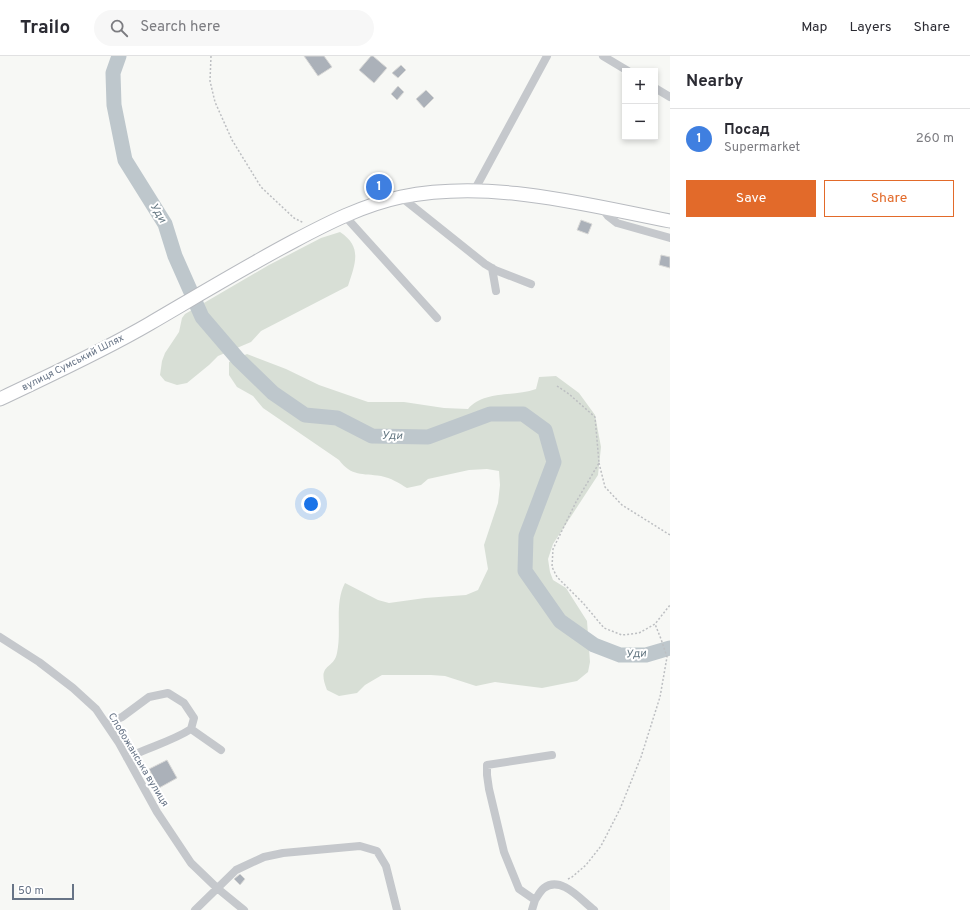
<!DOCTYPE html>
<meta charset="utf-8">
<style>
body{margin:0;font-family:Overpass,sans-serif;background:#f7f7f7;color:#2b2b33}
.controls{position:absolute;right:12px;top:12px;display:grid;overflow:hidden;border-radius:0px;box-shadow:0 2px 6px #0003}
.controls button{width:36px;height:36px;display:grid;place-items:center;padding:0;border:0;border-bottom:1px solid #e1e1e2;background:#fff;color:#2b2b33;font:20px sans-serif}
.scale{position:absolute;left:12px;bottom:10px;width:62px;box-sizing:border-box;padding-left:4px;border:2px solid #677486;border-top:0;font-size:11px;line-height:14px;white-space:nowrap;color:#677486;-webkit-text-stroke:3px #fff;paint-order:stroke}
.you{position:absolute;left:311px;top:448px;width:14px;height:14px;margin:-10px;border:3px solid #fff;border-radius:50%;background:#1a73e8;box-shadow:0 0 0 6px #1a73e833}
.badge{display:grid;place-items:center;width:26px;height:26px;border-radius:50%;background:#e26a2a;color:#fff;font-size:13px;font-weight:700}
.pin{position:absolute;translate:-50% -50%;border:2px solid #fff;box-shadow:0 1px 4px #0006}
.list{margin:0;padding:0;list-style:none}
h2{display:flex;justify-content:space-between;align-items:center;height:52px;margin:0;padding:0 16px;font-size:17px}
h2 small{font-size:13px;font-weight:400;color:#7c7c81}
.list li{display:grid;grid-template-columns:26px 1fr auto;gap:12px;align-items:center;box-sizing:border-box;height:60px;padding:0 16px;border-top:1px solid #e1e1e2}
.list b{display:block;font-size:15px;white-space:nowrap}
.list p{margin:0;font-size:13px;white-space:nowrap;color:#7c7c81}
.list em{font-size:13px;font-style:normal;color:#7c7c81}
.actions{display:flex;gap:8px;padding:12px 16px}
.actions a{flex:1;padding:9px 0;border:1px solid #e26a2a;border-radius:0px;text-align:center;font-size:14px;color:#e26a2a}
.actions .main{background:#e26a2a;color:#fff}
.icon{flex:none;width:22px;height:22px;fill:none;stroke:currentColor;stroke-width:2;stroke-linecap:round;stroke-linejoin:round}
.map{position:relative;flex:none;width:670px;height:854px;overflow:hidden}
header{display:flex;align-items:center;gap:24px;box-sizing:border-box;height:56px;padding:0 20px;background:#fff;border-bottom:1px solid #e1e1e2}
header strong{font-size:19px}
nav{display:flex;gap:22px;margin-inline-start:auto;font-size:14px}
.search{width:280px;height:36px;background:#f7f7f7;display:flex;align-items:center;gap:10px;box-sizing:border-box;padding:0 14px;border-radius:22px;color:#7c7c81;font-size:15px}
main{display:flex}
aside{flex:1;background:#fff}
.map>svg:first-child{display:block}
</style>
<header>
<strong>Trailo</strong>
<div class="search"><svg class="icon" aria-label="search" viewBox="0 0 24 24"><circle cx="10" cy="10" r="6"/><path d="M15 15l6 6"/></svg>Search here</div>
<nav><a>Map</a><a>Layers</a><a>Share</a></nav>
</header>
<main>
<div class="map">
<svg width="670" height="854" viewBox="0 0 670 854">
<rect width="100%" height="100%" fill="#f7f8f5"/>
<path fill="#d8dfd6" d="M340,176C363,191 355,208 348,230L261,275L251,286L218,300L209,309L187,327L177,329L165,325L160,319L162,305L165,297L179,276L182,262L185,258L269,209L321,182Z
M247,298L286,313L319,329L368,346H404L444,352L468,353C484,334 515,341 536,333L539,321L556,320L579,337L595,359L601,391L598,419L553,488L548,503L550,516L553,524L566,532L587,565L590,606L588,616L577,625L542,632L495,626L476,630L445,620L431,619H382L365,629L357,637L339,640L327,634C316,607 334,614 337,597C342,574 334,548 345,527L378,544L389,547L425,542L466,539L478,534L488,513L484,489L498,447L500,429L499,415L487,413L469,414L428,423L421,429L407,432C399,427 391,422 381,420C362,417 352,421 339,404L263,352L253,340L237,331L229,319V306Z"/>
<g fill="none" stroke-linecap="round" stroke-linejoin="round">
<path stroke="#bec7cc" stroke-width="15" d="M119,0L113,17L114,49L125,104L165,168L175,200L202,261L238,303L273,337L305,359L337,362L372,380L428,381L490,358H523L545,374L554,406L526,480L525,515L560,565L594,589L620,599H646L670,592"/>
</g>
<path fill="#abb1b9" stroke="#d9d9d7" d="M304,0H324L332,11L318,20Z
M371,0H373L387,12L374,27L359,14Z
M401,9L406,14L398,22L392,17Z
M398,30L404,36L397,44L391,38Z
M426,34L434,42L424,52L416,43Z
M386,125L388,132L372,137L370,130Z
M581,164L592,168L588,178L577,174Z
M661,199L670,201V212L659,209Z
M167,704L177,722L159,732L149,713Z
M240,818L245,823L240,829L234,823Z"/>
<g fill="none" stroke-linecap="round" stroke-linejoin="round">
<g stroke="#b8bbc0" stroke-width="15">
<path id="primary" d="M0,343C50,319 101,296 149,268C197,240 245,211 294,185C328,167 363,149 401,141C491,123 582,148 670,165"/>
</g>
<path stroke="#bdbfc2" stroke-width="1.5" stroke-dasharray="2 2" stroke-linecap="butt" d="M211,0L210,25L215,46L232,84L261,131L294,162L304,167
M557,330L569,338L595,361L599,407L576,446L553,493L552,511L557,521L583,547L604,572L622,579L639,577L655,568L670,549
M599,407L605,431L622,449L670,479
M568,823L572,821L586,809L601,790L620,753L641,701L660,641L667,601L661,583L655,568"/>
<path stroke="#c5c8cc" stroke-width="8" d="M603,0L628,15
M655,32L670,41
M474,135L547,0
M401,141L485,208L495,214L531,228
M602,152L608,160L617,167L670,182
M344,159L437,262
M492,212L496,235
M0,581L39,606L73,632L96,653L119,687L157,756L191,807L217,832L244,854
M106,668L122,661L149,641L168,637L184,647L194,662L191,673L221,694
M127,702C148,691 171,686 191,673
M535,844C538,840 540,835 544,832C561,819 581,844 594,854
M195,854L236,814L264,801L283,797L360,790L377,795L386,810L397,854
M532,854L535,844L519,833L504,796L489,733L487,719V709L552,699"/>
<use href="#primary" stroke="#fff" stroke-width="13"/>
</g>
<g text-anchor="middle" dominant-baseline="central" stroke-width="4" stroke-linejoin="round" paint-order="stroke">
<g font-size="10" fill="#677486" stroke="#fff">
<text transform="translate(73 307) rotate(-27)">вулиця Сумський Шлях</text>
<text transform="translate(138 704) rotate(59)">Слобожанська вулиця</text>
</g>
<g font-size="11" font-style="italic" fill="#637681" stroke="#fff">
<text transform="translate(158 157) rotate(59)">Уди</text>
<text transform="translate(392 380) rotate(1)">Уди</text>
<text transform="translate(636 598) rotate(-3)">Уди</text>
</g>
</g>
</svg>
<div class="controls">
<button>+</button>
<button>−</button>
</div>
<div class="scale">50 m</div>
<div class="you"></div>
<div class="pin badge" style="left:379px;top:131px;background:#3f7fe0">1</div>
</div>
<aside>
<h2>Nearby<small></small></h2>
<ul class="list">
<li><span class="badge" style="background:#3f7fe0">1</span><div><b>Посад</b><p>Supermarket</p></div><em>260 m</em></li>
</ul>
<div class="actions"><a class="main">Save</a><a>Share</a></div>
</aside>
</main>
